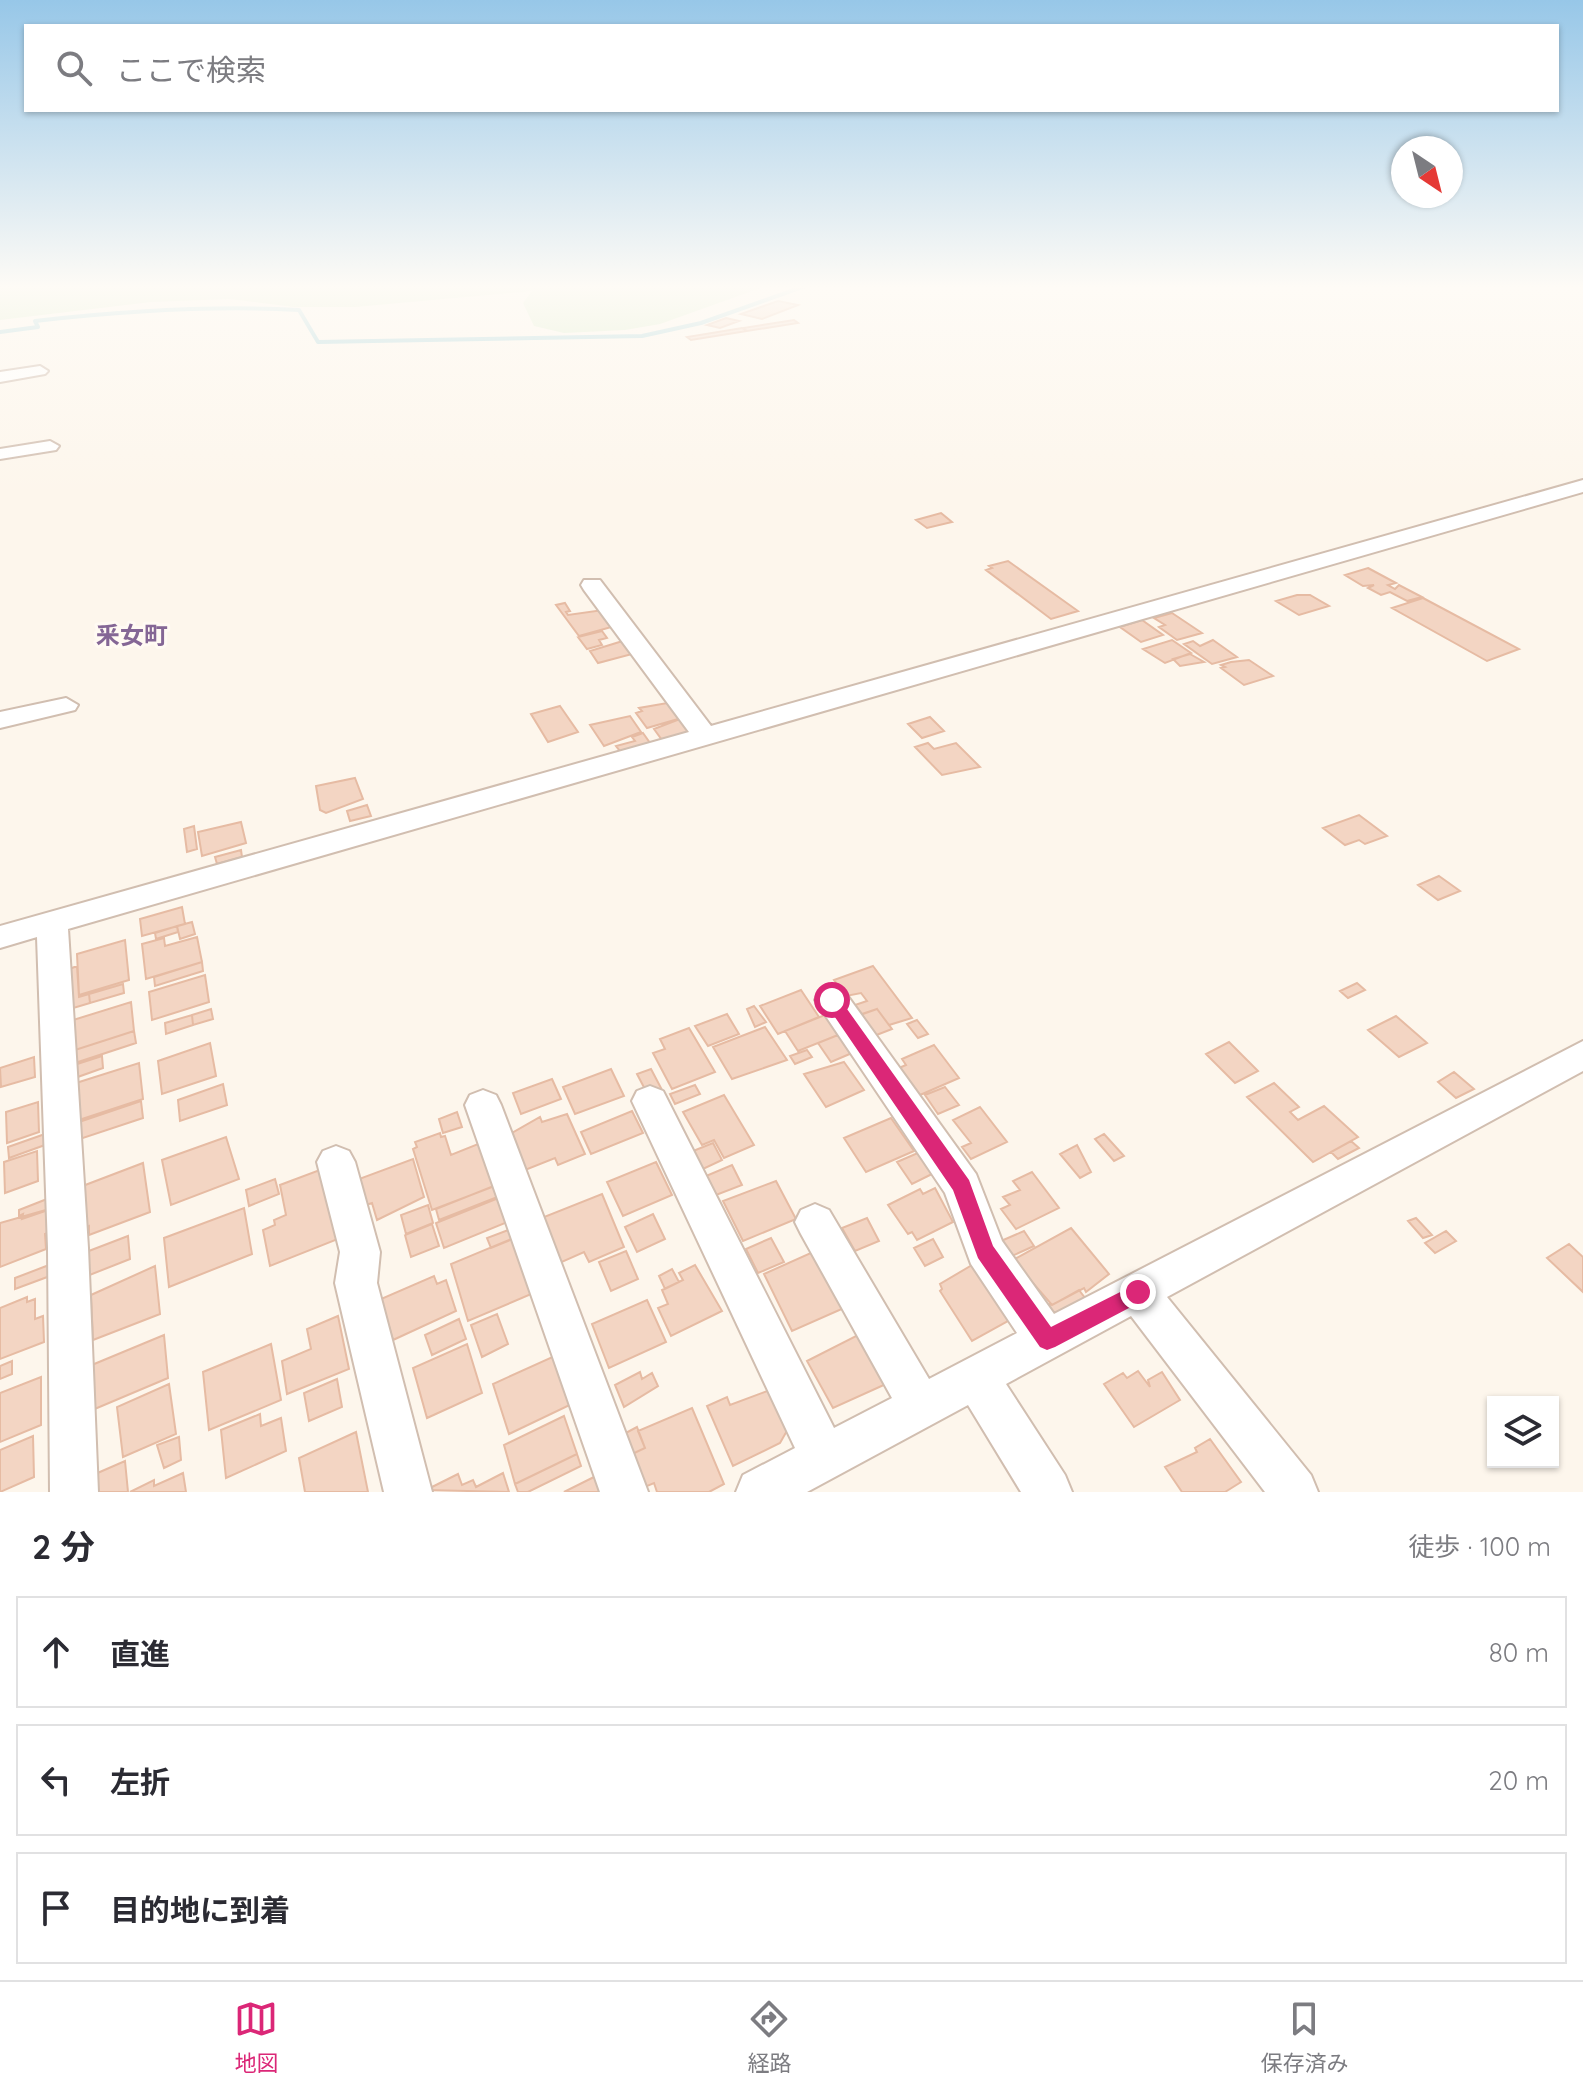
<!DOCTYPE html>
<html lang="ja">
<meta charset="utf-8">
<style>
body{margin:0;font-family:Quicksand,"Noto Sans JP",sans-serif;background:#f7f7f7;color:#2b2b33}
.controls{position:absolute;right:24px;bottom:24px;display:grid;overflow:hidden;border-radius:0px;box-shadow:0 2px 6px #0004}
.controls button{width:72px;height:72px;display:grid;place-items:center;padding:0;border:0;border-bottom:2px solid #e1e1e2;background:#fff;color:#2b2b33;font:40px sans-serif}
.compass{position:absolute;left:1391px;top:136px;width:72px;height:72px;border-radius:50%;background:#fff;box-shadow:0 2px 6px #0004;rotate:145deg}
.stop{position:absolute;width:24px;height:24px;margin:-18px;border:6px solid #db2777;border-radius:50%;background:#fff}
.stop.end{background:#db2777;border-color:#fff;box-shadow:0 2px 8px #0008}
.list{margin:0;padding:0;list-style:none}
h2{display:flex;justify-content:space-between;align-items:center;height:104px;margin:0;padding:0 32px;font-size:34px}
h2 small{font-size:26px;font-weight:400;color:#7c7c81}
.list li{display:grid;grid-template-columns:52px 1fr auto;gap:24px;align-items:center;box-sizing:border-box;height:112px;margin:0 16px 16px;padding:0 16px;border:2px solid #e1e1e2;border-radius:0px}
.list b{display:block;font-size:30px;white-space:nowrap}
.list em{font-size:26px;font-style:normal;color:#7c7c81}
.icon{flex:none;width:44px;height:44px;fill:none;stroke:currentColor;stroke-width:2;stroke-linecap:round;stroke-linejoin:round}
.map{position:relative;flex:none;width:1583px;height:1492px;overflow:hidden}
.search{position:absolute;background:#fff;box-shadow:0 2px 6px #0004;left:24px;right:24px;top:24px;height:88px;display:flex;align-items:center;gap:20px;box-sizing:border-box;padding:0 28px;border-radius:0px;color:#7c7c81;font-size:30px}
.sheet{height:488px;background:#fff}
nav{display:flex;justify-content:space-around;align-items:center;box-sizing:border-box;height:112px;border-top:2px solid #e1e1e2;background:#fff;font-size:22px;color:#7c7c81}
nav a{display:grid;justify-items:center;gap:4px}
nav .on{color:#db2777}
.map>svg:first-child{display:block}
</style>
<div class="map">
<svg width="1583" height="1492" viewBox="0 0 1583 1492">
<rect width="100%" height="100%" fill="#fdf6ec"/>
<path fill="#d8ecc9" d="M0,286H766L660,324L625,330L564,333L534,326L523,303L532,291L355,307H294L229,299L151,302L0,320Z"/>
<g fill="none" stroke-linecap="round" stroke-linejoin="round">
<path stroke="#a5d3da" stroke-width="4" d="M0,332L38,327L35,321C123,311 210,305 299,310L318,342L642,336L701,323L805,286"/>
</g>
<path fill="#f3d5c3" stroke="#e6bba3" stroke-width="2" d="M778,301L798,305L762,319L741,314Z
M726,318L739,321L720,328L707,325Z
M794,320L798,323L747,331L743,328Z
M742,328L747,331L691,340L687,337Z
M941,513L952,522L927,528L916,520Z
M1008,561L1078,611L1051,619L986,570L992,568L989,566Z
M1368,568L1396,583L1388,585L1395,589L1399,585L1422,597L1407,601L1390,592L1381,595L1368,588L1374,585L1363,586L1345,575Z
M1297,595H1310L1329,606L1299,615L1276,601Z
M1423,598L1519,649L1487,661L1392,608Z
M565,603L570,611L566,612L568,615L603,610L615,626L579,636L556,605Z
M1172,613L1202,633L1177,640L1159,627L1165,625L1154,618Z
M1142,620L1163,635L1141,642L1120,627Z
M602,631L607,638L599,640L602,645L587,649L578,637Z
M626,640L636,653L598,663L590,651Z
M1172,640L1191,653L1165,663L1143,649Z
M1213,640L1237,657L1212,664L1184,644L1193,641L1200,646Z
M1190,654L1204,662L1180,666L1173,659Z
M1249,660L1273,676L1244,685L1221,668L1225,667L1221,665L1231,662Z
M673,702L685,717L647,728L636,713L642,711L639,708Z
M560,706L578,732L548,742L531,714Z
M630,716L641,732L604,746L590,725Z
M685,717L696,730L662,740L654,729Z
M930,717L944,731L922,738L908,724Z
M643,733L650,743L620,751L616,746L635,741L632,737Z
M928,743L934,749L956,743L980,767L942,775L915,747Z
M355,778L363,799L326,813L320,810L316,786Z
M367,805L371,816L350,821L347,811Z
M1359,815L1387,836L1365,844L1359,840L1345,845L1323,828Z
M241,822L246,843L202,856L198,832Z
M194,826L197,849L187,852L184,829Z
M241,850L242,857L217,864L215,857Z
M1439,876L1460,891L1438,900L1418,885Z
M182,907L185,924L142,936L140,919Z
M192,922L195,934L180,939L177,926Z
M177,926L178,932L156,939L155,933Z
M197,937L202,962L146,979L142,944L164,938L165,946Z
M125,940L129,980L79,995L77,954Z
M202,962L203,971L155,986L154,977Z
M77,966L79,997L89,994L90,1003L70,1009L67,970Z
M873,966L912,1018L889,1025L877,1009L862,1014L855,1005L867,1001L861,993L846,996L834,980Z
M205,975L209,1002L152,1020L149,992Z
M1357,983L1365,990L1348,998L1340,991Z
M123,984L124,993L90,1003L89,994Z
M801,990L819,1017L778,1034L760,1006Z
M131,1002L134,1031L72,1051L70,1021Z
M754,1006L766,1022L755,1027L747,1009Z
M211,1009L213,1019L193,1025L192,1015Z
M877,1009L892,1029L874,1036L860,1015Z
M727,1014L739,1034L708,1046L695,1026Z
M192,1015L193,1025L166,1034L165,1023Z
M825,1015L838,1035L798,1051L785,1031Z
M1396,1016L1427,1043L1399,1057L1368,1030Z
M917,1020L928,1034L918,1038L907,1024Z
M765,1027L787,1060L732,1079L713,1047Z
M689,1028L715,1072L672,1089L653,1053L665,1049L660,1039Z
M134,1031L136,1043L75,1063V1050Z
M838,1035L852,1053L831,1062L818,1043Z
M1229,1042L1258,1071L1235,1083L1206,1054Z
M210,1043L216,1076L162,1094L158,1061Z
M934,1045L959,1078L920,1095L899,1068L906,1065L902,1059Z
M807,1050L812,1057L795,1064L790,1056Z
M102,1056L103,1068L72,1079L71,1066Z
M34,1057L35,1077L1,1087L0,1068Z
M844,1062L864,1090L826,1107L804,1074Z
M139,1063L143,1099L79,1120L76,1083Z
M611,1069L624,1096L575,1114L563,1087Z
M651,1069L662,1090L648,1095L637,1074Z
M1454,1072L1474,1089L1456,1098L1438,1082Z
M552,1079L561,1099L521,1114L513,1093Z
M1274,1083L1299,1107L1290,1112L1298,1120L1324,1106L1358,1137L1313,1162L1247,1097Z
M223,1084L227,1105L180,1121L178,1100Z
M695,1085L700,1094L675,1104L670,1094Z
M945,1087L959,1105L938,1114L925,1095Z
M724,1095L754,1145L724,1158L714,1140L702,1145L683,1112Z
M141,1101L143,1118L80,1139L79,1122Z
M38,1102L39,1132L7,1143L6,1112Z
M980,1107L1007,1142L971,1159L962,1147L971,1143L953,1120Z
M632,1111L643,1133L591,1154L581,1132Z
M457,1112L462,1127L443,1133L439,1119Z
M567,1114L585,1154L558,1165L555,1158L525,1170L510,1145L516,1143L512,1133L540,1117L542,1122Z
M891,1118L914,1151L866,1172L844,1138Z
M440,1133L441,1137L445,1136L451,1155L483,1142L495,1186L432,1210L413,1149L417,1147L415,1142Z
M45,1134V1145L9,1158L8,1147Z
M1104,1134L1124,1156L1114,1161L1095,1139Z
M226,1137L239,1179L171,1205L162,1160Z
M1351,1141L1359,1148L1338,1159L1331,1152Z
M713,1143L722,1160L703,1169L693,1151Z
M1077,1145L1091,1172L1080,1178L1060,1154Z
M37,1151L38,1181L5,1193L4,1162Z
M920,1152L934,1173L912,1184L897,1162Z
M413,1159L424,1197L377,1220L372,1203L366,1205L359,1179Z
M656,1162L672,1195L623,1216L607,1182Z
M143,1163L150,1212L89,1235V1226L84,1228L80,1187Z
M732,1165L742,1185L716,1195L706,1176Z
M325,1168L343,1237L270,1266L263,1230L275,1225L274,1220L286,1215L280,1185Z
M1032,1172L1059,1208L1016,1229L1001,1209L1010,1205L1003,1197L1020,1190L1013,1181Z
M275,1179L279,1194L249,1206L246,1190Z
M776,1181L796,1219L743,1241L723,1201Z
M496,1185L500,1196L439,1220L436,1209Z
M935,1188L953,1222L917,1240L912,1232L908,1234L888,1205L920,1189L923,1194Z
M602,1194L624,1247L589,1262L584,1252L555,1265L539,1219Z
M501,1197L510,1221L444,1248L436,1223Z
M47,1199L48,1210L22,1219L23,1214L19,1216V1210Z
M428,1205L433,1223L406,1234L401,1215Z
M244,1208L252,1254L169,1287L164,1238Z
M49,1209L50,1232L45,1234L46,1249L0,1267V1223Z
M653,1214L665,1239L637,1252L625,1227Z
M867,1218L879,1241L855,1251L842,1228Z
M1416,1218L1432,1235L1423,1238L1408,1221Z
M432,1224L439,1246L411,1257L405,1235Z
M1071,1228L1109,1274L1086,1292L1084,1288L1052,1305L1013,1260Z
M511,1229L515,1238L491,1248L487,1238Z
M1024,1231L1034,1246L1012,1256L1001,1241Z
M1446,1231L1456,1241L1435,1253L1425,1243Z
M128,1236L130,1259L82,1278L81,1254Z
M516,1237L536,1292L468,1321L451,1264Z
M771,1238L784,1262L758,1273L746,1249Z
M933,1239L943,1257L925,1266L914,1248Z
M1569,1244L1583,1257V1292L1547,1258Z
M626,1251L638,1279L611,1291L599,1262Z
M813,1252L844,1308L792,1331L764,1274Z
M49,1265L50,1276L15,1289V1278Z
M695,1265L722,1311L671,1336L658,1308L668,1304L662,1290L683,1280L679,1273Z
M972,1265L1010,1320L972,1341L940,1291L942,1289L940,1284Z
M155,1266L160,1314L93,1340L91,1295Z
M672,1269L679,1282L665,1289L659,1276Z
M434,1276L437,1284L446,1280L456,1311L393,1340L381,1299Z
M1079,1290L1085,1298L1053,1315L1046,1304L1052,1305Z
M27,1297V1302L35,1299V1319L43,1316L44,1342L0,1359V1308Z
M647,1300L666,1342L609,1368L592,1324Z
M497,1314L508,1344L482,1357L471,1325Z
M338,1316L349,1369L287,1394L282,1361L311,1349L307,1329Z
M459,1319L466,1339L432,1355L425,1335Z
M164,1335L168,1378L90,1411L87,1367Z
M858,1335L886,1384L833,1408L807,1361Z
M271,1344L281,1400L209,1430L203,1372Z
M467,1344L482,1393L427,1418L413,1368Z
M559,1354L576,1402L509,1434L493,1384Z
M12,1361V1374L0,1379V1366Z
M1138,1371L1150,1387L1148,1380L1162,1372L1180,1400L1134,1427L1104,1384L1123,1373L1127,1378Z
M640,1372L642,1379L652,1373L658,1386L624,1407L615,1385Z
M41,1377V1425L0,1442V1393Z
M337,1379L342,1407L309,1421L304,1393Z
M169,1384L176,1434L123,1457L117,1407Z
M770,1390L788,1429L780,1443L733,1466L707,1406L727,1397L730,1405Z
M692,1408L724,1484L709,1492H657L654,1483L640,1489L628,1456L645,1448L638,1431Z
M260,1414L261,1426L281,1418L286,1451L226,1478L221,1430Z
M564,1416L577,1454L515,1484L504,1445Z
M637,1427L645,1448L628,1456L620,1436Z
M356,1432L368,1492H305L299,1458Z
M33,1436L34,1477L0,1492V1450Z
M179,1437L181,1460L164,1468L157,1445Z
M1210,1439L1241,1482L1225,1492H1182L1165,1467L1197,1452L1195,1448Z
M577,1454L581,1466L528,1492H518L515,1484Z
M125,1461L128,1492H94L93,1475Z
M183,1473L186,1492H130L154,1480V1486Z
M503,1473L509,1492L426,1490L458,1474L462,1485L473,1480L476,1487Z
M600,1474L607,1492H564Z"/>
<g fill="none" stroke-linecap="round" stroke-linejoin="round">
<g stroke="#d1beb0" stroke-width="4">
<path id="minor" d="M40,366L48,371L45,374L0,382V372Z
M50,441L59,446L56,450L0,459V449Z
M1583,480V492L68,929L88,1248L98,1492H50L48,1248L37,937L0,948V926L689,732L584,590L581,585L584,580H600L711,726Z
M66,698L78,705L75,710L0,728V712Z
M832,988L844,991L976,1174L1002,1241L1054,1314L1583,1041V1071L1167,1297L1311,1475L1318,1492H1265L1131,1316L1006,1384L1065,1475L1072,1492H1021L968,1405L807,1492H736L743,1475L795,1448L632,1101L637,1091L650,1086L663,1091L834,1428L892,1398L801,1234L795,1222L801,1210L815,1204L829,1210L929,1379L1017,1333L971,1264L945,1193L815,1000L820,991Z
M483,1090L496,1095L501,1105L648,1492H600L465,1105L470,1095Z
M336,1146L349,1151L355,1162L380,1252L377,1283L432,1492H384L335,1283L340,1252L317,1162L323,1151Z"/>
</g>
<use href="#minor" fill="#fff" fill-rule="evenodd"/>
</g>
<linearGradient id="sky" x2="0" y2="1"><stop stop-color="#97c7e8"/><stop offset="0.58" stop-color="#fefbf6"/><stop offset="1" stop-color="#fefbf6" stop-opacity="0"/></linearGradient>
<rect width="1583" height="495" fill="url(#sky)"/>
<path fill="#db2777" d="M832,994L837,995L969,1180L993,1246L1051,1327L1138,1283L1146,1286L1149,1292L1146,1299L1055,1347L1047,1350L1040,1347L978,1258L953,1190L826,1004L823,1000Z"/>
<g text-anchor="middle" dominant-baseline="central" stroke-width="6" stroke-linejoin="round" paint-order="stroke">
<g font-size="24" font-weight="bold" fill="#846695" stroke="#fffaf3">
<text x="132" y="635">釆女町</text>
</g>
</g>
</svg>
<div class="controls">
<button><svg class="icon" aria-label="layers" viewBox="0 0 24 24"><path d="M12 4l9 5-9 5-9-5zM3 14l9 5 9-5"/></svg></button>
</div>
<svg class="compass" viewBox="-18 -18 36 36"><path d="M0-13l5 13h-10z" fill="#e53935"/><path d="M0 13l5-13h-10z" fill="#7c7c81"/></svg>
<div class="stop" style="left:832px;top:1000px"></div>
<div class="stop end" style="left:1138px;top:1292px"></div>
<div class="search"><svg class="icon" aria-label="search" viewBox="0 0 24 24"><circle cx="10" cy="10" r="6"/><path d="M15 15l6 6"/></svg>ここで検索</div>
</div>
<section class="sheet">
<h2>2 分<small>徒歩 · 100 m</small></h2>
<ul class="list">
<li><svg class="icon" aria-label="ahead" viewBox="0 0 24 24"><path d="M12 20V5M6 11l6-6 6 6"/></svg><div><b>直進</b></div><em>80 m</em></li>
<li><svg class="icon" aria-label="left" viewBox="0 0 24 24"><path d="M17 20v-9H6M10 6l-5 5 5 5"/></svg><div><b>左折</b></div><em>20 m</em></li>
<li><svg class="icon" aria-label="arrive" viewBox="0 0 24 24"><path d="M6 21V4h12l-3 4 3 4H6"/></svg><div><b>目的地に到着</b></div></li>
</ul>
</section>
<nav>
<a class="on"><svg class="icon" aria-label="map" viewBox="0 0 24 24"><path d="M3 6l6-2 6 2 6-2v14l-6 2-6-2-6 2zM9 4v14M15 6v14"/></svg>地図</a>
<a><svg class="icon" aria-label="directions" viewBox="0 0 24 24"><path d="M12 3l9 9-9 9-9-9zM9 14v-3h6M13 9l2 2-2 2"/></svg>経路</a>
<a><svg class="icon" aria-label="saved" viewBox="0 0 24 24"><path d="M7 4h10v16l-5-4-5 4z"/></svg>保存済み</a>
</nav>
